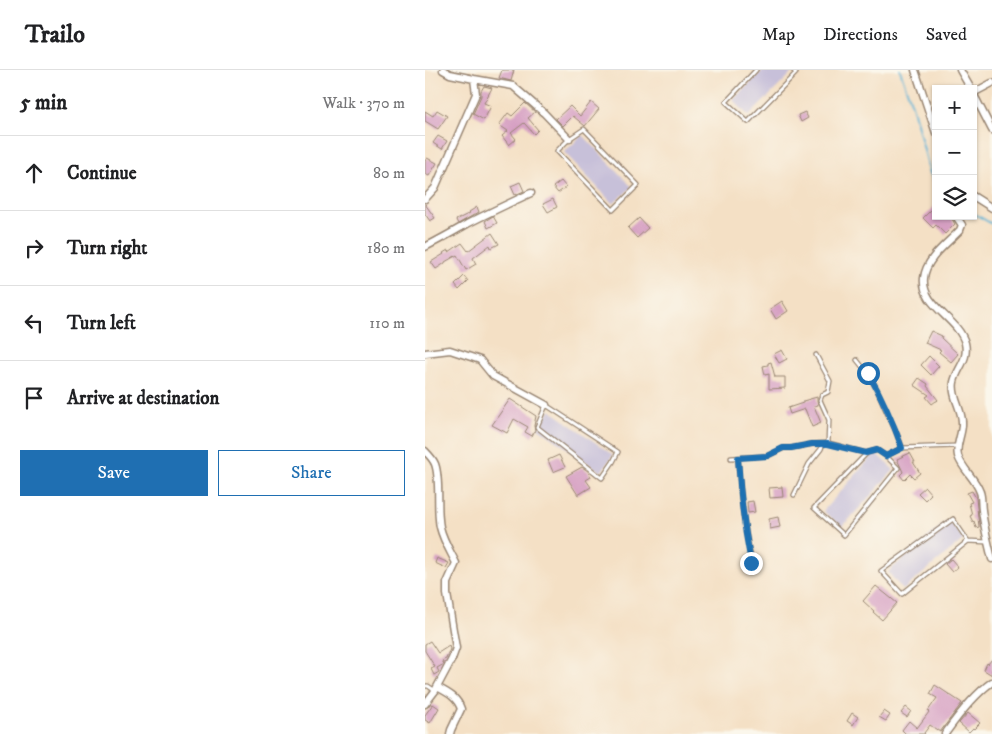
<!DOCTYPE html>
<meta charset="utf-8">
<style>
body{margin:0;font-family:"IM FELL DW Pica",serif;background:#f6f6f6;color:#202124}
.controls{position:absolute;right:15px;top:15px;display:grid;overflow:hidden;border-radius:0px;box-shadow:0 1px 4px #0004}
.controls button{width:45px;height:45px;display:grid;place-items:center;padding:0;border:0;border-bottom:1px solid #e0e0e0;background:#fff;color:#202124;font:25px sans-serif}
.stop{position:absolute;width:15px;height:15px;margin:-11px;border:4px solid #1f6fb2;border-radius:50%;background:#fff}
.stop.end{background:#1f6fb2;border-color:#fff;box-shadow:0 1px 5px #0008}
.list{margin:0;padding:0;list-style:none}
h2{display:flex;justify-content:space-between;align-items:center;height:65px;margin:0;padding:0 20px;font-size:21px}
h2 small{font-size:16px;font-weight:400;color:#757577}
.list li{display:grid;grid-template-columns:32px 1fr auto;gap:15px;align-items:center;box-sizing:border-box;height:75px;padding:0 20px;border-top:1px solid #e0e0e0}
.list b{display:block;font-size:19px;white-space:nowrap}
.list em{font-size:16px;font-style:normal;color:#757577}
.actions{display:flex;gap:10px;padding:15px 20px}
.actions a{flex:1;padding:11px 0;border:1px solid #1f6fb2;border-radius:0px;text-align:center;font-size:18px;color:#1f6fb2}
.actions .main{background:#1f6fb2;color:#fff}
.icon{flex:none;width:28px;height:28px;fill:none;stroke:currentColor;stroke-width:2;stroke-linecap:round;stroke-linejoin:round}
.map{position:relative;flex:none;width:567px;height:664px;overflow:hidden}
header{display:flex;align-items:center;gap:30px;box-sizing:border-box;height:70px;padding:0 25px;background:#fff;border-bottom:1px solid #e0e0e0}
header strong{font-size:24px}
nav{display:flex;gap:28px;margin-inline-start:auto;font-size:18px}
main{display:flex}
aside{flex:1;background:#fff}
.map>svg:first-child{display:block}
</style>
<header>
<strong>Trailo</strong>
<nav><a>Map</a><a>Directions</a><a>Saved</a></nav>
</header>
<main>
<aside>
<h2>5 min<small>Walk · 370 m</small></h2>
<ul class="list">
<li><svg class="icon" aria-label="ahead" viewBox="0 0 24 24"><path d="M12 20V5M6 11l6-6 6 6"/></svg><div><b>Continue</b></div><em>80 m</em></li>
<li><svg class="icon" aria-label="right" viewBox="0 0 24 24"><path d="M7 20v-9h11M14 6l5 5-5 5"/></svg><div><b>Turn right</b></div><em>180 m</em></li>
<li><svg class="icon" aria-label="left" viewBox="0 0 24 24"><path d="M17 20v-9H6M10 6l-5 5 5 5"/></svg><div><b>Turn left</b></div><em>110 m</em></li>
<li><svg class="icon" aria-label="arrive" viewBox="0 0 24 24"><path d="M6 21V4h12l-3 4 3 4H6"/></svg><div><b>Arrive at destination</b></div></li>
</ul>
<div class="actions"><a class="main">Save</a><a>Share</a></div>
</aside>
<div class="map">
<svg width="567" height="664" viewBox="0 0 567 664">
<rect width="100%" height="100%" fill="#fbf7ec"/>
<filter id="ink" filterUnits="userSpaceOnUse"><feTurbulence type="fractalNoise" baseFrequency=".02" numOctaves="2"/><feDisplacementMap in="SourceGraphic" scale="10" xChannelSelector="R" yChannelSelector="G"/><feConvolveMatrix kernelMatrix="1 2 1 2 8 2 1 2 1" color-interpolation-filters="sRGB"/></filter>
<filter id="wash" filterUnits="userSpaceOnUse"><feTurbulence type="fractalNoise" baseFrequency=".0096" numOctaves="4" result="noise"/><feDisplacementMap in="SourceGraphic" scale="20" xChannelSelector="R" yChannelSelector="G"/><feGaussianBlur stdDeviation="1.12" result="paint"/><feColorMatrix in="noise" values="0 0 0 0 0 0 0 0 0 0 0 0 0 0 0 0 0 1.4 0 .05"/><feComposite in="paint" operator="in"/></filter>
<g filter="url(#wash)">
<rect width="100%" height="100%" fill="#f4e0c5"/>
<path fill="#c7c0d9" d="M338,0H366L368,2L324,46L308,30Z
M158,65L207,117L188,134L139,82Z
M125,340L188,385L176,402L113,358Z
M450,383L469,400L417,457L398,441Z
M523,450L539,469L478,520L463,502Z"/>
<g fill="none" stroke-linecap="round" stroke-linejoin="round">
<path stroke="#57b1d4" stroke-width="2" d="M475,0L488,38L505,103L511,115
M548,143L567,154"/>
</g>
<g id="blocks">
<path fill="#d69fc2" d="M77,0H89L86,11L74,8Z
M59,16L67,18L59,33L66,36L59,50L48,44L56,26V21Z
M166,32L174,39L160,56L148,46L138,56L131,49L145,36L155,46Z
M100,33L110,42L103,48L113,60L109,64L99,53L86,63L91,69L84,75L77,66L83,61L74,55L83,43L87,46Z
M12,40L22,46L13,59L0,51V41L8,46Z
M380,42L383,48L376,52L373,45Z
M13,66L22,71L17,79L8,73Z
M2,88L12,93L4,106L0,104V91Z
M136,111L141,117L133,123L128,117Z
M95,112L99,121L90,125L86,116Z
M128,129L132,137L123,142L118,134Z
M0,134L10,148L5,151L0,144Z
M511,135V146H525L530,154L520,164L511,155L508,158L498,148Z
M52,137L54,142L33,154L31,150L45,143L44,142Z
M68,146L72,153L63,158L60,151Z
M214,148L223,158L212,168L203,158Z
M67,163L74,174L66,178L65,175L48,188L51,194L41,200L32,185L20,192V193L11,199L6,192L19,184L18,183L23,180L24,182L37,173L43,181Z
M39,206L43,211L34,220L30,215Z
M357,231L363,241L351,249L345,239Z
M506,261L517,266L516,268L533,284L526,292L514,282L516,280L500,273Z
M357,280L362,289L354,293L349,284Z
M504,286L514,296L506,305L496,295Z
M346,292L350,307H360V318L344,319V304L340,305L338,296L343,295V293Z
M494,308L503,314L502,316L513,330L512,331H511L507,334L501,327L504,325L489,315Z
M392,327V330L393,335L389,336L396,353L387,357L380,339L365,344L363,338L378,333V331Z
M85,329L111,346L109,356L110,360L107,366L100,362L103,357L89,349L82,363L67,355Z
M485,383L490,392H488L495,403L489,408L485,404L479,410L475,405L478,402L472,389Z
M134,385L140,397L128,402L123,390Z
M157,397L163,401L166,407L161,410L166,417L153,425L141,406Z
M357,417L358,427L345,428L344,418Z
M500,417L506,424L500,430L493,423Z
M547,421L551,428L554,457L551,458L549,451L548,452L545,446L547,445L544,433L547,432L542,423Z
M328,431L330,442L323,443L322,432Z
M353,447L355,457L345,459L344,449Z
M12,488L24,493L21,498L10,493Z
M526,489L533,497L527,502L520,494Z
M451,516L472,533L457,550L448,542L449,541L438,531Z
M5,571L13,583L24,576L25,579L21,589L17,591L19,594L12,598L14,602L9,605L6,599L10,597L0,581V574Z
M567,589V605L559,600L562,593L563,594Z
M510,615L537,633L515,662L505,655L499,663L500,664H481L477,660L484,651L492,658L504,642L503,641L512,628L505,624Z
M8,634L14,638L5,653L0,650V645Z
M481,637L486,641L482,647L476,643Z
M459,641L465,645L461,651L454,647Z
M427,643L433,647L428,655L422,651Z
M543,643L555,653L549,659L548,658L544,662L534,653Z"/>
</g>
</g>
<g filter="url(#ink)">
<use href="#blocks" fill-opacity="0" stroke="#988572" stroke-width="1"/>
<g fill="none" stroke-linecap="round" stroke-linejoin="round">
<g stroke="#988572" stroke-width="5.5">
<path id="lane" d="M331,0L301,32L323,52L371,3L368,0
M159,59L213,115L188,140L132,81L144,69Z
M391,285L405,311L403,322L397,325L395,330L404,350L403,373
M432,290C446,306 452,318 460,338C466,351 473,364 477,378
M121,335L193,382L188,392L177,408L112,357Z
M441,384L389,438L419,465L473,398L461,386
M306,388L342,386L359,378H366L387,374L403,373L441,383L452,380L461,386L477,378L532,376
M313,388C315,423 319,458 327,493
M369,425L384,394L396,379L398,374
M543,471L528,449L456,501L477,524L543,471L563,472
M0,616H3L9,620"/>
</g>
<g stroke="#988572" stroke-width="9">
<path id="street" d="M18,0L25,4L49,9L88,16L119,43L144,69
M490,0L511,63
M535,0L546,19
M548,23L567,60
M548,23L567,13
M548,126L567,138
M0,129L10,118L51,24L49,9
M531,146L537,155L535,160C522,174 501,188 499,208C496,236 533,248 540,273C544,290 532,298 529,312C526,326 537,339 537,352C538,364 530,374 533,386C537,399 550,408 555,422C557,427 556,434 557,440C559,457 563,473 567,489
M0,177C14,170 28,162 42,154C63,143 85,133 106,123
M0,283L25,280L55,290L68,306L121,335
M0,381C4,385 8,389 10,394C16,410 11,438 15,457C18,470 25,481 31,493L22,513V524L31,578L27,589L10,621L0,634
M12,617C23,623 32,627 36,639L26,660L25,664
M520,664C532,647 550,624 567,612"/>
</g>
<use href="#lane" stroke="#fff" stroke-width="3"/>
<use href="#street" stroke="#fff" stroke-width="6"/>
</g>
</g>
<g fill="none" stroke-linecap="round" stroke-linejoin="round" filter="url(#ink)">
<path stroke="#1f6fb2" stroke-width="6" d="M326,493C319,458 315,423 313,388L342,386L358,378H366L387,374H403L441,383L452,380L461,386L477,378C468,352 457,327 443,303"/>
</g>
</svg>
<div class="controls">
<button>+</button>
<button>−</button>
<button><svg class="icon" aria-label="layers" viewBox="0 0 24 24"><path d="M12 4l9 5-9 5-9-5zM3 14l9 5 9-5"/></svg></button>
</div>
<div class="stop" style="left:443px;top:303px"></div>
<div class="stop end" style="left:326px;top:493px"></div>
</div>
</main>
